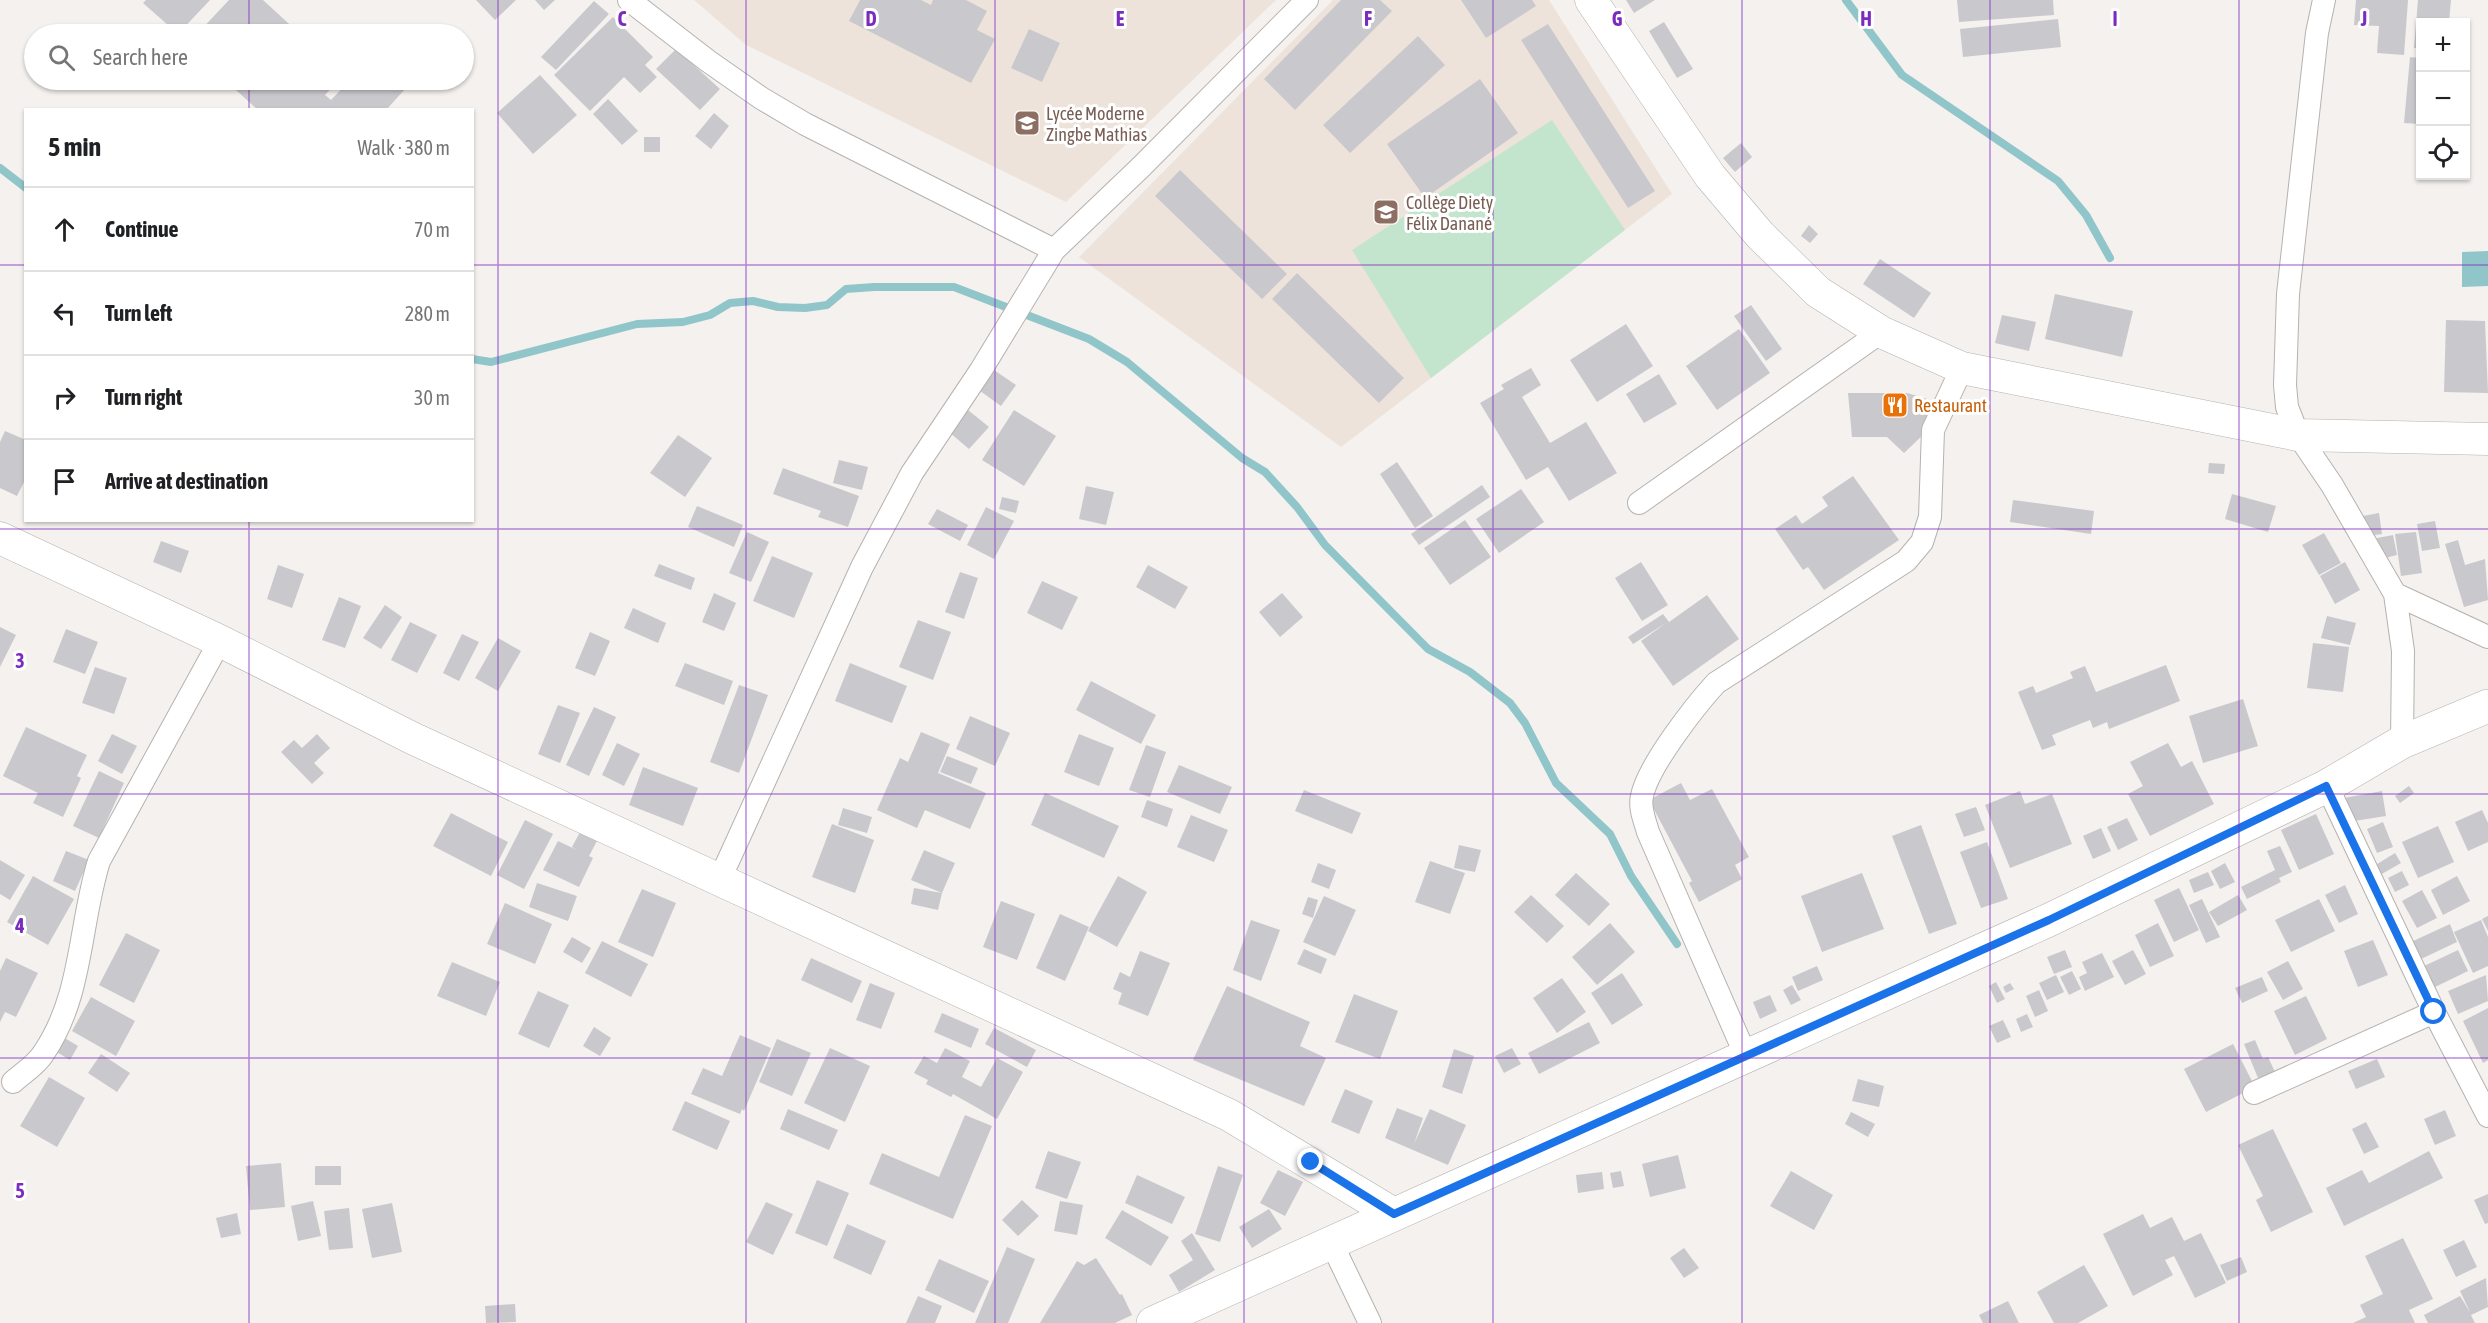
<!DOCTYPE html>
<meta charset="utf-8">
<style>
body{margin:0;font-family:"Asap Condensed",sans-serif;background:#f6f6f6;color:#202124}
.controls{position:absolute;right:18px;top:18px;display:grid;overflow:hidden;border-radius:0px;box-shadow:0 2px 4px #0004}
.controls button{width:54px;height:54px;display:grid;place-items:center;padding:0;border:0;border-bottom:2px solid #e0e0e0;background:#fff;color:#202124;font:30px sans-serif}
.stop{position:absolute;width:18px;height:18px;margin:-14px;border:4px solid #1a73e8;border-radius:50%;background:#fff}
.stop.end{background:#1a73e8;border-color:#fff;box-shadow:0 2px 6px #0008}
.list{margin:0;padding:0;list-style:none}
h2{display:flex;justify-content:space-between;align-items:center;height:78px;margin:0;padding:0 24px;font-size:26px}
h2 small{font-size:20px;font-weight:400;color:#757577}
.list li{display:grid;grid-template-columns:39px 1fr auto;gap:18px;align-items:center;box-sizing:border-box;height:84px;padding:0 24px;border-top:2px solid #e0e0e0}
.list b{display:block;font-size:22px;white-space:nowrap}
.list em{font-size:20px;font-style:normal;color:#757577}
.icon{flex:none;width:33px;height:33px;fill:none;stroke:currentColor;stroke-width:2;stroke-linecap:round;stroke-linejoin:round}
.map{position:relative;flex:none;width:2488px;height:1323px;overflow:hidden}
.search{position:absolute;background:#fff;box-shadow:0 2px 4px #0004;left:24px;top:24px;width:450px;height:66px;display:flex;align-items:center;gap:15px;box-sizing:border-box;padding:0 21px;border-radius:33px;color:#757577;font-size:22px}
.panel{position:absolute;background:#fff;box-shadow:0 2px 4px #0004;left:24px;top:108px;width:450px;height:414px;border-radius:0px}
.map>svg:first-child{display:block}
</style>
<div class="map">
<svg width="2488" height="1323" viewBox="0 0 2488 1323">
<rect width="100%" height="100%" fill="#f4f1ee"/>
<path fill="#eee3db" d="M694,0H1276L1066,202L746,45Z
M1333,0H1549L1672,194L1341,447L1079,257Z"/>
<path fill="#c3e5ce" d="M1552,120L1625,230L1431,378L1352,250Z"/>
<path fill="#90c5c9" d="M2488,251V286L2462,287V252Z"/>
<g fill="none" stroke-linecap="round" stroke-linejoin="round">
<path stroke="#90c5c9" stroke-width="8" d="M1846,0L1902,75L2058,181L2086,215L2110,258
M0,168L26,188
M472,359L491,362L637,324L683,322L710,315L730,303L753,301L778,307L805,308L827,305L846,289L874,287H954L1089,339L1127,362L1242,458L1265,472L1297,507L1325,545L1428,649L1470,672L1510,703L1525,723L1556,783L1610,834L1631,876L1677,944"/>
</g>
<path fill="#c9c9cd" d="M146,0H210L178,34L143,3Z
M229,0H263L300,34H197Z
M476,0H516L495,20Z
M535,0H555L544,10Z
M860,0H921L931,5L933,0H966L987,11L977,30L995,39L971,83L849,21Z
M1341,0H1380L1392,11L1295,110L1264,79Z
M1461,0H1532L1536,6L1486,38Z
M1626,0H1655L1634,13Z
M1957,0H2053L2054,15L1959,22Z
M2356,0H2408L2404,55L2377,53L2379,26L2354,25Z
M2418,0H2451L2449,22H2420V48H2414Z
M594,1L609,14L556,70L541,57Z
M613,17L653,57L645,65L657,77L640,93L624,77L590,111L554,75Z
M2058,19L2061,47L1963,57L1960,29Z
M1664,22L1693,69L1677,78L1649,31Z
M1548,24L1655,191L1628,208L1521,40Z
M1029,29L1060,43L1042,82L1011,68Z
M1418,36L1445,65L1350,153L1323,125Z
M676,49L720,89L700,110L656,69Z
M2410,57L2420,58V124L2404,123Z
M540,75L577,115L533,154L497,113Z
M1480,79L1518,133L1425,198L1387,144Z
M225,80H339L325,95L331,100L350,80H397L406,88L386,110H258Z
M608,99L638,131L622,145L593,114Z
M714,113L729,126L711,149L695,136Z
M644,137H660V152H644Z
M1741,143L1752,157L1735,172L1723,158Z
M1180,170L1287,274L1262,299L1155,196Z
M1809,225L1818,234L1810,243L1801,236Z
M1880,259L1931,293L1914,318L1863,284Z
M1297,273L1404,378L1379,403L1272,299Z
M2055,294L2133,311L2122,357L2045,339Z
M1751,305L1782,349L1766,361L1734,316Z
M2002,315L2036,322L2029,351L1995,343Z
M2446,320L2485,321L2488,393L2444,392Z
M1626,324L1653,366L1597,402L1570,360Z
M1739,329L1770,373L1717,410L1686,366Z
M991,368L1016,385L1001,406L976,388Z
M1531,368L1541,385L1522,397L1550,443L1586,422L1617,473L1569,501L1548,467L1526,480L1480,403L1504,389L1501,385Z
M1659,374L1677,404L1644,423L1626,394Z
M1848,393H1907L1944,404L1924,434L1904,453L1887,437H1852Z
M968,410L989,427L969,449L949,432Z
M1014,410L1056,436L1024,486L982,460Z
M5,431L26,440V478L17,496L0,488V442Z
M678,435L712,458L685,497L650,473Z
M839,460L868,467L862,490L833,483Z
M1397,462L1433,516L1415,528L1380,474Z
M2209,463L2225,464L2224,474L2208,473Z
M783,468L859,496L848,527L818,517L821,511L773,494Z
M1853,476L1899,540L1824,590L1808,567L1803,570L1775,529L1796,515L1802,524L1828,506L1822,497Z
M1482,485L1490,497L1419,545L1411,534Z
M1086,486L1114,492L1106,525L1079,519Z
M1521,489L1544,522L1499,553L1476,519Z
M2232,494L2276,506L2268,532L2225,519Z
M1002,497L1019,501L1016,513L999,509Z
M2013,500L2094,511L2091,534L2010,522Z
M697,506L743,525L734,547L688,527Z
M986,507L1014,521L994,559L967,545Z
M937,509L968,525L960,541L928,524Z
M2379,513L2382,534L2367,536L2363,516Z
M1465,520L1491,557L1450,585L1424,548Z
M2435,521L2440,548L2422,551L2417,524Z
M747,532L769,542L751,582L729,573Z
M2416,532L2422,573L2401,576L2395,534Z
M2324,533L2341,563L2319,575L2302,545Z
M2393,535L2397,555L2381,559L2377,538Z
M2458,540L2465,565L2485,559L2488,600L2464,607L2445,544Z
M161,541L189,551L181,573L153,562Z
M772,556L813,573L794,618L753,601Z
M1641,562L1668,605L1642,621L1615,578Z
M2345,562L2360,590L2335,604L2320,576Z
M659,564L695,578L691,590L654,576Z
M278,565L304,574L292,608L267,599Z
M1148,565L1188,587L1175,609L1136,587Z
M960,572L978,578L964,619L945,612Z
M1042,581L1078,597L1062,630L1027,613Z
M714,593L736,603L724,631L702,622Z
M1282,593L1303,617L1280,637L1259,612Z
M1707,595L1739,639L1673,686L1641,641L1666,623L1633,644L1628,637L1663,614L1669,622Z
M339,597L361,606L345,648L322,640Z
M385,605L402,617L381,649L363,638Z
M633,608L666,623L658,643L624,628Z
M2327,616L2356,623L2350,645L2321,638Z
M918,620L951,632L933,680L899,667Z
M410,622L437,635L417,673L391,660Z
M0,627L16,635L0,667Z
M66,629L98,642L85,674L53,662Z
M590,632L610,641L595,676L575,668Z
M462,634L479,642L459,681L443,673Z
M498,638L521,651L498,691L475,678Z
M2313,643L2349,647L2343,692L2307,688Z
M685,663L733,681L724,705L675,686Z
M850,663L907,686L892,723L835,701Z
M2166,665L2180,701L2109,729L2107,722L2093,728L2090,720L2052,735L2056,745L2042,750L2018,692L2033,686L2036,693L2073,678L2070,672L2085,666L2096,692Z
M95,667L127,678L114,714L82,703Z
M1091,681L1156,715L1141,744L1076,710Z
M739,685L768,695L739,773L710,762Z
M2243,699L2258,746L2203,763L2189,716Z
M558,705L580,713L560,763L538,754Z
M594,707L616,717L589,776L566,765Z
M970,716L1010,733L995,766L956,749Z
M26,727L87,755L77,776L81,778L63,817L33,803L38,793L3,776Z
M921,732L950,744L938,773L986,793L970,829L925,810L917,828L877,810L900,758L908,762Z
M112,734L137,746L122,774L98,761Z
M317,734L330,748L314,763L324,773L312,784L281,752L294,740L302,748Z
M1079,734L1114,748L1099,786L1064,772Z
M617,743L640,754L624,786L602,775Z
M2168,743L2181,767L2192,761L2214,804L2150,836L2128,794L2143,786L2130,762Z
M1146,745L1166,752L1150,797L1129,790Z
M947,756L978,768L971,784L940,772Z
M1179,765L1232,787L1220,814L1167,792Z
M643,767L698,788L683,826L629,805Z
M99,771L124,783L99,838L73,826Z
M1681,783L1690,800L1712,789L1749,857L1735,865L1742,879L1699,902L1689,883L1692,881L1649,800Z
M2409,786L2414,793L2400,803L2395,796Z
M1304,790L1361,813L1352,834L1295,811Z
M2020,791L2025,804L2052,794L2072,844L2010,868L1985,805Z
M2382,791L2386,816L2348,822L2344,798Z
M1045,793L1119,826L1104,858L1031,825Z
M1147,800L1173,809L1167,827L1141,817Z
M1976,807L1985,830L1964,837L1955,814Z
M843,808L872,817L867,833L838,825Z
M2482,810L2488,823V842L2468,851L2455,822Z
M451,813L508,842L491,876L433,846Z
M2316,814L2334,854L2299,870L2281,830Z
M1191,815L1228,830L1214,862L1177,847Z
M2127,818L2138,840L2118,850L2107,827Z
M525,820L553,834L524,889L497,875Z
M2383,822L2393,847L2377,853L2367,829Z
M832,824L874,840L855,893L812,877Z
M1921,825L1957,924L1929,934L1892,836Z
M2438,826L2454,862L2418,878L2402,842Z
M2101,828L2111,851L2093,859L2083,836Z
M580,832L597,841L589,856L593,858L579,887L543,870L558,841L577,850L572,847Z
M1987,842L2008,899L1981,908L1960,852Z
M1459,845L1481,850L1475,872L1454,868Z
M2280,846L2292,872L2279,878L2281,882L2247,899L2241,887L2275,870L2267,851Z
M924,850L955,863L942,893L911,880Z
M66,851L89,860L75,891L53,881Z
M2395,853L2401,863L2380,875L2374,866Z
M0,860L25,875L10,900L0,894Z
M1430,861L1465,873L1450,914L1415,902Z
M1318,863L1336,870L1329,889L1311,882Z
M2225,863L2235,882L2220,889L2211,871Z
M2402,871L2409,885L2395,892L2388,878Z
M2208,872L2214,885L2194,893L2189,880Z
M1576,873L1610,904L1589,926L1555,895Z
M1862,873L1884,929L1822,952L1801,896Z
M33,876L74,899L48,945L7,922Z
M1118,876L1147,892L1117,947L1088,931Z
M2457,876L2470,901L2443,915L2431,890Z
M537,883L577,896L568,921L529,907Z
M2345,885L2358,914L2339,923L2325,895Z
M914,888L942,893L938,910L911,904Z
M2179,888L2199,930L2174,942L2154,900Z
M642,889L676,903L653,957L618,942Z
M2422,890L2437,918L2417,928L2402,901Z
M1531,895L1564,926L1547,943L1514,912Z
M2238,895L2247,910L2218,926L2209,912Z
M1324,896L1356,910L1335,956L1303,942Z
M1308,897L1318,900L1313,918L1302,914Z
M2202,899L2220,937L2206,943L2189,905Z
M2319,899L2335,931L2291,952L2275,920Z
M1001,901L1035,914L1017,960L983,947Z
M505,903L552,924L535,964L487,944Z
M1060,914L1089,927L1065,981L1036,968Z
M2488,916V931L2482,919Z
M1251,920L1280,930L1261,981L1233,970Z
M2481,920L2488,937V966L2473,973L2454,932Z
M1610,923L1635,952L1597,985L1572,957Z
M2158,923L2174,956L2150,967L2135,935Z
M2450,924L2457,942L2419,960L2411,942Z
M126,933L160,950L134,1003L99,985Z
M572,937L591,948L582,963L563,952Z
M2373,940L2388,975L2358,987L2344,951Z
M602,941L648,964L631,997L585,973Z
M1304,949L1327,959L1321,974L1297,964Z
M2065,950L2072,967L2054,974L2047,957Z
M2133,950L2146,974L2125,985L2112,961Z
M2458,950L2468,971L2431,989L2420,968Z
M1140,951L1170,963L1148,1016L1118,1004L1122,993L1113,989L1120,972L1130,977Z
M2102,953L2114,977L2085,991L2079,977L2087,973L2082,962Z
M6,958L38,973L16,1017L5,1012L0,1022V971Z
M811,958L862,981L852,1003L801,980Z
M2288,961L2303,989L2283,1000L2267,972Z
M452,962L500,982L486,1016L437,996Z
M1817,966L1823,980L1798,991L1792,977Z
M2072,971L2081,989L2069,995L2060,977Z
M1622,973L1643,1005L1612,1025L1591,993Z
M2056,975L2064,992L2047,1000L2039,983Z
M2486,975L2488,1001L2458,1014L2448,991Z
M2262,977L2268,991L2242,1003L2235,988Z
M1562,978L1586,1012L1557,1033L1533,998Z
M1996,982L2005,999L1997,1003L1989,986Z
M870,983L895,993L881,1029L856,1020Z
M2010,983L2014,989L2006,993L2003,987Z
M1792,985L1801,1000L1791,1005L1783,990Z
M1227,986L1310,1022L1300,1046L1326,1058L1304,1106L1193,1060Z
M2039,990L2048,1011L2035,1017L2026,996Z
M538,991L569,1005L549,1048L518,1034Z
M1354,994L1398,1011L1380,1059L1335,1042Z
M1770,995L1777,1011L1760,1019L1753,1002Z
M2306,996L2327,1039L2295,1055L2274,1011Z
M91,997L135,1021L116,1056L72,1031Z
M2488,1008V1060L2483,1063L2463,1021Z
M942,1013L979,1029L971,1048L934,1032Z
M2027,1014L2033,1027L2021,1032L2016,1019Z
M2003,1020L2011,1037L1997,1043L1989,1026Z
M1589,1022L1600,1043L1539,1074L1528,1053Z
M594,1027L611,1038L600,1056L583,1046Z
M994,1028L1036,1050L1027,1067L985,1044Z
M740,1035L771,1048L744,1111L742,1109L740,1114L691,1094L703,1068L722,1076Z
M63,1037L78,1046L70,1060L55,1051Z
M777,1039L811,1053L792,1096L759,1082Z
M2255,1040L2263,1059L2268,1057L2275,1072L2258,1078L2244,1044Z
M2233,1044L2255,1087L2206,1112L2184,1069Z
M830,1048L870,1066L845,1122L804,1103Z
M945,1048L970,1061L962,1077L981,1087L997,1058L1023,1072L997,1119L953,1094L951,1097L926,1084L928,1080L914,1073L924,1056L937,1063Z
M1512,1048L1521,1064L1504,1073L1495,1056Z
M1454,1049L1474,1056L1462,1094L1442,1087Z
M101,1054L130,1073L117,1092L88,1073Z
M2377,1059L2385,1077L2356,1089L2348,1071Z
M49,1077L85,1098L57,1147L20,1126Z
M1858,1079L1884,1086L1879,1107L1852,1101Z
M1345,1089L1373,1101L1359,1134L1331,1122Z
M685,1101L730,1121L717,1150L672,1130Z
M1397,1108L1423,1118L1414,1144L1430,1109L1466,1125L1448,1165L1385,1138Z
M788,1109L838,1130L829,1150L780,1129Z
M2445,1110L2456,1136L2435,1145L2424,1119Z
M1851,1112L1875,1124L1868,1137L1845,1124Z
M965,1115L992,1126L953,1219L869,1184L882,1153L939,1177Z
M2366,1122L2379,1147L2364,1154L2352,1129Z
M2273,1129L2313,1212L2271,1232L2256,1200L2263,1196L2238,1145Z
M1048,1151L1081,1162L1067,1199L1035,1188Z
M2429,1151L2443,1178L2344,1226L2326,1188L2362,1170L2369,1183Z
M1678,1155L1686,1188L1650,1197L1642,1164Z
M281,1163L285,1207L250,1210L246,1166Z
M315,1166H341V1185H315Z
M1218,1166L1243,1175L1220,1242L1195,1234Z
M1278,1170L1303,1182L1285,1216L1260,1203Z
M1621,1171L1624,1186L1613,1188L1610,1173Z
M1791,1171L1833,1195L1814,1230L1770,1206Z
M1602,1172L1604,1189L1578,1193L1576,1175Z
M1137,1175L1185,1197L1172,1224L1125,1203Z
M817,1180L849,1193L827,1246L795,1233Z
M2488,1194V1223L2485,1224L2474,1200Z
M1022,1200L1039,1216L1018,1236L1002,1220Z
M313,1201L321,1236L298,1241L291,1206Z
M1060,1201L1083,1205L1077,1235L1054,1231Z
M766,1202L793,1214L773,1255L746,1242Z
M392,1203L402,1252L372,1258L362,1209Z
M349,1208L353,1248L329,1250L324,1211Z
M1269,1209L1282,1229L1252,1248L1239,1227Z
M1122,1210L1169,1237L1151,1266L1105,1238Z
M237,1213L241,1234L221,1238L216,1218Z
M2143,1214L2150,1228L2172,1217L2184,1241L2201,1233L2226,1283L2195,1298L2174,1256L2165,1260L2173,1275L2133,1296L2103,1234Z
M847,1224L886,1241L871,1275L833,1258Z
M1192,1233L1215,1270L1179,1292L1169,1275L1193,1260L1181,1241Z
M2403,1238L2433,1299L2409,1310L2415,1323H2353L2366,1317L2360,1305L2383,1294L2365,1256Z
M2464,1240L2477,1267L2456,1277L2443,1250Z
M1007,1247L1035,1259L1008,1323H975Z
M1684,1248L1699,1268L1684,1278L1670,1258Z
M2241,1257L2247,1272L2227,1281L2220,1265Z
M1096,1258L1120,1295L1122,1294L1132,1315L1115,1323H1040L1077,1261L1084,1265Z
M939,1259L989,1281L974,1313L925,1290Z
M2084,1265L2108,1306L2078,1323H2054L2037,1292Z
M2486,1278L2488,1307L2471,1315L2475,1323H2428L2424,1315L2460,1296L2470,1312L2460,1291Z
M918,1296L942,1306L935,1323H906Z
M2008,1301L2019,1323H1983L1979,1315Z
M515,1304L516,1322L486,1323L485,1306Z"/>
<g fill="none" stroke-linecap="round" stroke-linejoin="round">
<g stroke="#b5b2af" stroke-width="24">
<path id="street" d="M629,0L708,61L761,98L805,124L1054,250
M2324,0L2317,33L2288,294L2285,385L2287,407L2298,435L2332,485L2395,594L2403,651L2402,742
M1639,503L1881,332
M2395,594L2488,637
M2327,786L2434,1012L2488,1116
M719,881L862,567L912,473L981,370L1054,250L1141,167L1307,0
M1746,1056L1648,832C1645,821 1639,808 1642,796C1648,766 1695,706 1716,683L1906,561L1922,542L1930,517L1933,430L1962,368
M13,1082C23,1073 36,1065 43,1054C83,996 79,925 99,861L220,641
M2254,1093L2434,1012
M1331,1242L1370,1323"/>
</g>
<g stroke="#b5b2af" stroke-width="33">
<path id="secondary" d="M1591,0L1710,176L1760,235L1818,292L1881,332L1962,368L2298,435L2488,439
M0,538L220,641L412,738L1229,1115L1394,1214"/>
</g>
<g stroke="#b5b2af" stroke-width="34">
<path id="primary" d="M1153,1323L2049,920L2327,786L2402,742L2488,706"/>
</g>
<use href="#street" stroke="#fff" stroke-width="22"/>
<use href="#secondary" stroke="#fff" stroke-width="32"/>
<use href="#primary" stroke="#fff" stroke-width="33"/>
</g>
<g fill="none" stroke-linecap="round" stroke-linejoin="round">
<path stroke="#1a73e8" stroke-width="8" d="M1311,1162L1394,1214L2049,920L2326,786L2434,1012"/>
</g>
<path fill="none" stroke="#7b2cbf" stroke-width="1.5" stroke-opacity="0.55" d="M249,0V34M498,0V1323M746,0V1323M995,0V1323M1244,0V1323M1493,0V1323M1742,0V1323M1990,0V1323M2239,0V1323M249,80V110M0,265H26M472,265H2488M249,520V1323M0,529H2488M0,794H2488M0,1058H2488"/>
<defs>
<g id="school-square" transform="scale(1.35)"><rect x="-9" y="-9" width="18" height="18" rx="4" fill="#8d6e63" stroke="#fff"/><path d="M0-5L7-2L0 1L-7-2ZM-4 1L0 2.5L4 1V4Q0 6-4 4Z" fill="#fff"/></g>
<g id="restaurant-square" transform="scale(1.35)"><rect x="-9" y="-9" width="18" height="18" rx="4" fill="#e8710a" stroke="#fff"/><path d="M-5-6h1v4h1v-4h1v4h1v-4h1v5L-1.5 .5V6h-2V.5L-5-1ZM5-6V6H3V1.5H1.5Q1.5-4 5-6Z" fill="#fff"/></g>
</defs>
<g fill-rule="evenodd">
<use href="#school-square" x="1027" y="123"/>
<use href="#school-square" x="1386" y="212"/>
<use href="#restaurant-square" x="1895" y="405"/>
</g>
<g text-anchor="middle" dominant-baseline="central" stroke-width="6" stroke-linejoin="round" paint-order="stroke">
<g font-size="18" fill="#785e54" stroke="#fff" text-anchor="start">
<text x="1046" y="113">Lycée Moderne<tspan x="1046" dy="21">Zingbe Mathias</tspan></text>
<text x="1406" y="202">Collège Diety<tspan x="1406" dy="21">Félix Danané</tspan></text>
</g>
<g font-size="18" fill="#c56008" stroke="#fff" text-anchor="start">
<text x="1914" y="405">Restaurant</text>
</g>
</g>
<g font-size="20" text-anchor="middle" font-weight="bold" fill="#7b2cbf" stroke="#fff" stroke-width="6" stroke-linejoin="round" paint-order="stroke">
<text x="622" y="26">C</text>
<text x="871" y="26">D</text>
<text x="1120" y="26">E</text>
<text x="1368" y="26">F</text>
<text x="1617" y="26">G</text>
<text x="1866" y="26">H</text>
<text x="2115" y="26">I</text>
<text x="2364" y="26">J</text>
<text x="20" y="668">3</text>
<text x="20" y="933">4</text>
<text x="20" y="1198">5</text>
</g>
</svg>
<div class="controls">
<button>+</button>
<button>−</button>
<button><svg class="icon" aria-label="locate" viewBox="0 0 24 24"><circle cx="12" cy="12" r="6"/><path d="M12 2v4M12 18v4M2 12h4M18 12h4"/></svg></button>
</div>
<div class="stop" style="left:2434px;top:1012px"></div>
<div class="stop end" style="left:1311px;top:1162px"></div>
<div class="search"><svg class="icon" aria-label="search" viewBox="0 0 24 24"><circle cx="10" cy="10" r="6"/><path d="M15 15l6 6"/></svg>Search here</div>
<section class="panel">
<h2>5 min<small>Walk · 380 m</small></h2>
<ul class="list">
<li><svg class="icon" aria-label="ahead" viewBox="0 0 24 24"><path d="M12 20V5M6 11l6-6 6 6"/></svg><div><b>Continue</b></div><em>70 m</em></li>
<li><svg class="icon" aria-label="left" viewBox="0 0 24 24"><path d="M17 20v-9H6M10 6l-5 5 5 5"/></svg><div><b>Turn left</b></div><em>280 m</em></li>
<li><svg class="icon" aria-label="right" viewBox="0 0 24 24"><path d="M7 20v-9h11M14 6l5 5-5 5"/></svg><div><b>Turn right</b></div><em>30 m</em></li>
<li><svg class="icon" aria-label="arrive" viewBox="0 0 24 24"><path d="M6 21V4h12l-3 4 3 4H6"/></svg><div><b>Arrive at destination</b></div></li>
</ul>
</section>
</div>
